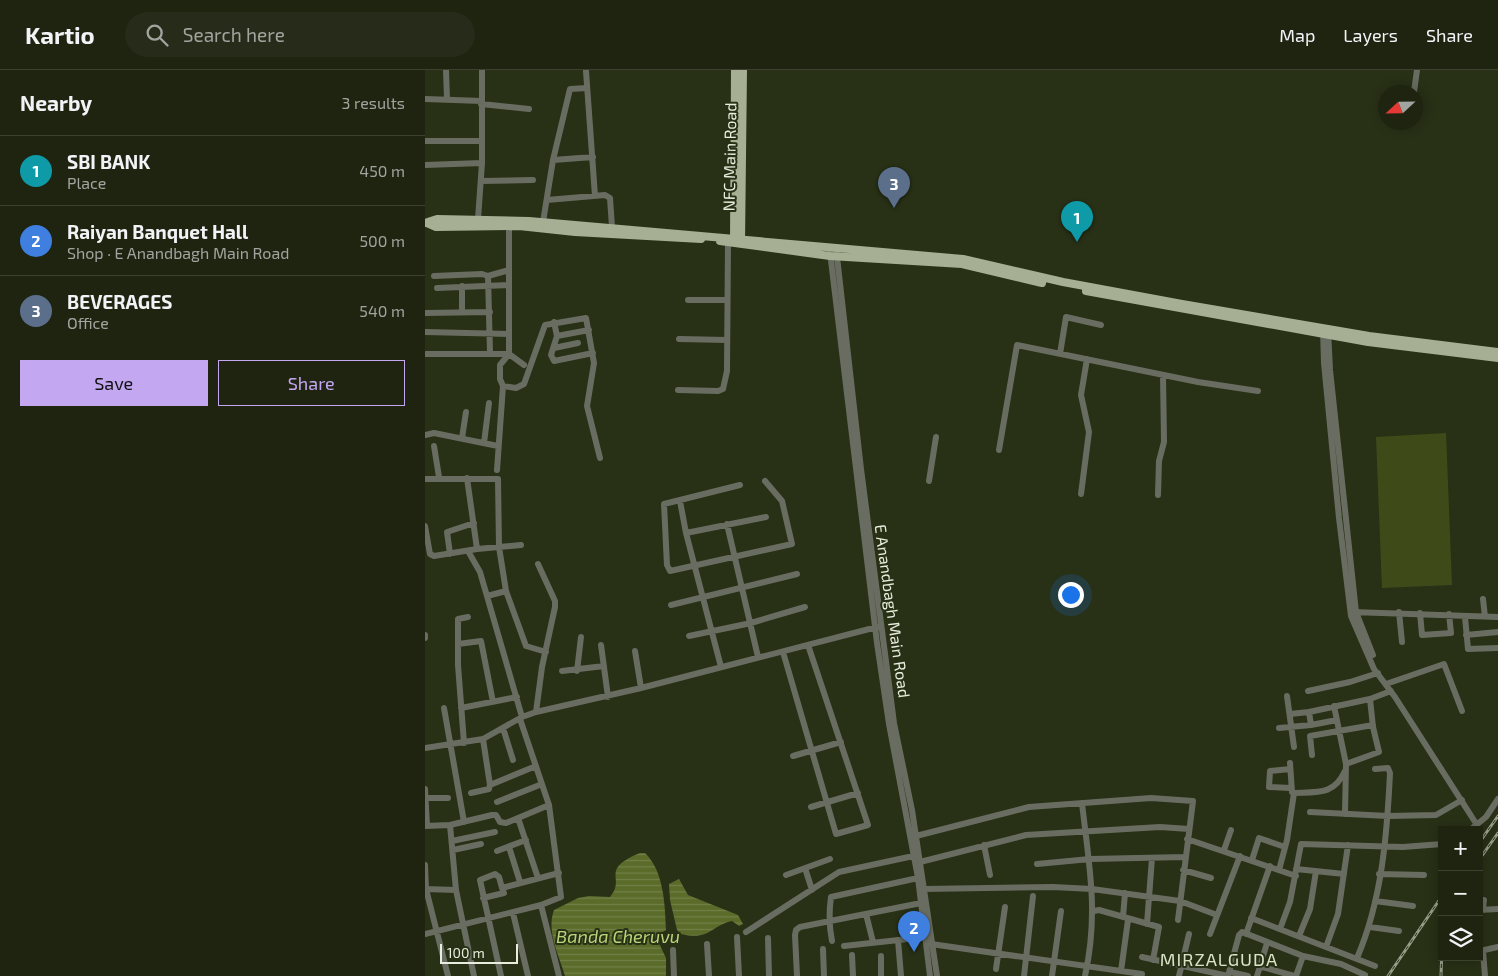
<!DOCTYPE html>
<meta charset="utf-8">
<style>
body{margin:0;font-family:"Exo 2",sans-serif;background:#262c19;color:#f1f3f6}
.controls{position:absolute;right:15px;bottom:15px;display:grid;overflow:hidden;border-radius:0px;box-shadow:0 2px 12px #0003}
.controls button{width:45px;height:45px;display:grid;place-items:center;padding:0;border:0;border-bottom:1px solid #3c4130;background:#1e2410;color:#f1f3f6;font:25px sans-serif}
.compass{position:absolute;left:953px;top:15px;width:45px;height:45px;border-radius:50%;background:#1e2410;box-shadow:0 2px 12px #0003;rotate:248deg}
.scale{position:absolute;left:15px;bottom:12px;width:78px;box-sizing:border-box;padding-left:5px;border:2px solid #e8eddd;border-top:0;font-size:14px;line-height:18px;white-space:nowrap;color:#e8eddd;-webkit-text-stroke:4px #283016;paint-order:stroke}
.you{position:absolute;left:645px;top:524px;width:18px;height:18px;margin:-12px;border:4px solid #fff;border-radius:50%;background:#1a73e8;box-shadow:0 0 0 8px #1a73e833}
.badge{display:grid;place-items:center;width:32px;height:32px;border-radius:50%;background:#c4a7f1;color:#fff;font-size:16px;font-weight:700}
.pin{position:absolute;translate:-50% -41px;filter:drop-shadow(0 1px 2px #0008)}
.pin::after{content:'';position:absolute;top:26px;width:18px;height:15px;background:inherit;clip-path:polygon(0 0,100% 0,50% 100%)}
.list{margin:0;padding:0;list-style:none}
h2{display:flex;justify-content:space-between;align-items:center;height:65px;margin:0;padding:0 20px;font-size:21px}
h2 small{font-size:16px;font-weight:400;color:#a1a49f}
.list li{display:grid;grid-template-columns:32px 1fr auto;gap:15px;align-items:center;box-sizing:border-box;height:70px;padding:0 20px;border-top:1px solid #3c4130}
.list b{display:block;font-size:19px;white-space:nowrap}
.list p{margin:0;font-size:16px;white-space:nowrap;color:#a1a49f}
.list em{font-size:16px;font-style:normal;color:#a1a49f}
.actions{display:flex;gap:10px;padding:15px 20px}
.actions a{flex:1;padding:11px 0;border:1px solid #c4a7f1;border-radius:0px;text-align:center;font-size:18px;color:#c4a7f1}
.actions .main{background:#c4a7f1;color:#111}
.icon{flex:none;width:28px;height:28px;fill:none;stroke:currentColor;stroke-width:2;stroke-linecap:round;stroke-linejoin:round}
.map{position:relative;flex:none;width:1073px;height:906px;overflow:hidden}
header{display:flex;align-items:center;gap:30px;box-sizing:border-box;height:70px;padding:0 25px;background:#1e2410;border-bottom:1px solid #3c4130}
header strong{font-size:24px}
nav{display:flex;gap:28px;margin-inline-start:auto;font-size:18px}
.search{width:350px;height:45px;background:#262c19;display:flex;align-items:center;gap:12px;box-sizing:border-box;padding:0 18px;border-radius:28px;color:#a1a49f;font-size:19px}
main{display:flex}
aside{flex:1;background:#1e2410}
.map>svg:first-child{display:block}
</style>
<header>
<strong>Kartio</strong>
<div class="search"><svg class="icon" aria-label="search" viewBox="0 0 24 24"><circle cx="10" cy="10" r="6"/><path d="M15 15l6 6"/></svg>Search here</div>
<nav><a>Map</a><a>Layers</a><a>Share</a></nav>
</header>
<main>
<aside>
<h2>Nearby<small>3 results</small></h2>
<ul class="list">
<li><span class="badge" style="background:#0f9aa8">1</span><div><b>SBI BANK</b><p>Place</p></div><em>450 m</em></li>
<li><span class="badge" style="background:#3f7fe0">2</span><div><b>Raiyan Banquet Hall</b><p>Shop · E Anandbagh Main Road</p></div><em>500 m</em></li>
<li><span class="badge" style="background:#5c6f8a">3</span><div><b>BEVERAGES</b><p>Office</p></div><em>540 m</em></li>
</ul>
<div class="actions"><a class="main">Save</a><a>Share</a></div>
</aside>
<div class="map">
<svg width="1073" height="906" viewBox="0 0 1073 906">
<defs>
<pattern id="water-rules" width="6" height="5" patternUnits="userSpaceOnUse" patternTransform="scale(1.25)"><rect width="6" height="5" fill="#5a6b2a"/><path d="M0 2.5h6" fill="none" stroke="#728048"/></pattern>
</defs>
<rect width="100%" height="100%" fill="#283016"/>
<path fill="#3e4b19" d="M1021,363L1027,515L957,518L951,367Z"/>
<path fill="url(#water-rules)" d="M215,783H220C239,801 240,835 241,860L233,865L232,869L241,888V906H140C134,885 121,861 129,840L153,828L164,826L185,827C202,808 173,800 215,783Z
M254,809L263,825L313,845L318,854L314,856L307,851C285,856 285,871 256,864L252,860L245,830L244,814Z"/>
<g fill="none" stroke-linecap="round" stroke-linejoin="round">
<path stroke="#696d61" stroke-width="6" d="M21,0L22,29
M161,1L170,126
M989,22L992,0
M0,29L57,31
M56,34L104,39
M0,71H55
M128,90L168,87
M0,95L57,93
M56,111L108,110
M122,130L180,125L185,128L187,157
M53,149L57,93V0
M118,152L128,90L145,19L162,18
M411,178L436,399L469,653L487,740L512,906
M405,182L452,573L464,654L493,808L505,906
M9,206L57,204L63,206L65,283
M63,206L84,200
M37,216V242
M12,218L84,215
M263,230H302
M0,243L65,242
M129,252L132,266L126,285L129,291L168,283
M898,259L899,293L914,448L926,546L949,599L970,627L1052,755
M903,260L905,300L931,542L948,585
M0,262L84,264
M132,266L164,260
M254,269L302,270
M129,278L153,273
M0,284H84L99,295
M635,284L641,247L676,255
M78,316L91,318L99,314L120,255L161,248L169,293L162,336L175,388
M253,320L293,321L298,319L302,301L303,173
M0,365L9,363L73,376
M37,368L41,342
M59,373L64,333
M9,376L14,407
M574,380L592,275L773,312L833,321
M72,400L78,316L75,309V295L84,284V156
M42,408L52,479
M0,409H73L74,477L81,521L101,576L121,582
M504,411L511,367
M315,415L239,434L242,495L245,501L367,474L357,431L340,411
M656,424L664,362L656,325L662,289
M733,425L734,391L739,372L738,305
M255,431L261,463L296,597
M302,454L333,587
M0,456L5,484L9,486L52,479L96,475
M261,463L341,447
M43,481L55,502L97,647
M25,484L22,462L49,453
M62,526L81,521
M1058,529L1060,547
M246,535L372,504
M927,542L1073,547
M974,542L977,572
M995,543L997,565L1026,563L1024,544
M1040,547L1043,579L1073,578
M0,565V568
M1041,565L1073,562
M264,566L326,553L380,537
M33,574L56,571L68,632
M176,575L183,627
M210,581L216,618
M358,582L411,764L443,755L383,575
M137,601L179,596
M152,601L156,567
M961,614L1019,594L1037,641
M883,621L925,612L953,603
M862,626L869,677
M909,636L921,694L920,744
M19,638L39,752
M36,638L92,627
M111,642L117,597L130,537V531L113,494
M865,644L884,642
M95,649L124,735L136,827L116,835L134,906
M886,655L912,650
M78,658L88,690
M854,658L886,655L884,642L945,629L966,621
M39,673L33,595V549L43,547
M0,678L58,669L97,647L111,642L216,618L452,557
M887,685L885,666L948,655
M368,686L416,672
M865,693L867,722
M921,694L954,682L948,657L945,629
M865,699L845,701L844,717L866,718
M65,715L111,696
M0,719L2,756
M46,723L64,719L65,715L58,669
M1,728H23
M72,732L117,714
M657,733C664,796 674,842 660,906
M386,737L433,723
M885,742L963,746L1011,745L1037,730
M93,748L113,808
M25,755L31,820L49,906
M0,756L25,755L67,745H71L75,752L81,753L124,735
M1045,760L1061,747L1073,729
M491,766L604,737L726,728L768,731L753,850
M762,769L871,806
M27,771L70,762
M559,775L565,805
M84,777L95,812
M28,780L56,774
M799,780L806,760
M72,781L101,770
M827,790L834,768L860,777
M495,792L601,765L735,757L764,759
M612,794L665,789L759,787
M0,795L1,819L23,906
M380,798L387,820
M871,799L919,804
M758,800L786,808
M854,800L862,770L869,723C893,722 909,725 920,701
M954,804L999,805
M361,805L405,789
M0,819L31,820
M499,819L628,817L667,819L755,831L792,845
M58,828L79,823L77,818L134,803
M950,831L988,836
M1058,838L1059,830
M1054,840L1073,839
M669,841L674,840L734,857L728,890
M88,843L103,906
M441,844L448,872
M698,847L700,823
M826,848L950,896
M722,854L727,788
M945,857L974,861
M855,859L865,832L876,774L978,777L1017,774
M321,862L414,802L493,785
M0,864L116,835
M785,864L815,786
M821,864L845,796
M874,866L885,839L891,801
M312,867L314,906
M343,868L344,906
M473,870L476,906
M407,871C404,856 404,841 406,827L493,808
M282,874L284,906
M506,874L717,904
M419,876L501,867
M901,877L913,844L923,775
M398,879L399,906
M248,880L249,906
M1055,881L1073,877
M1058,881L1060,906
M427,885L428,906
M456,886V906
M717,887L803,906
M932,888C957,830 962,765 965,703L963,698L950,699
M834,896L869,906
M571,899L580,837
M696,901L703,850
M805,902L823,906
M76,906L55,810L70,804L74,807L77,818
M372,906L370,865L371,860L375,857L496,833
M599,906L608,826
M627,906L636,841
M754,906L764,864
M803,906L814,865L817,862L878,886L916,894L940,905
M832,906L842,873
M871,906L878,886"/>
<path stroke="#a6ae94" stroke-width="8" d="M0,153L12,149L104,151L538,189L638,212L757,234L944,266L1073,282
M2,153L11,157L94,156L150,162L276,169
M295,171L405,186L537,194L617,213
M309,172L310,0
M316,173L318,0
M661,221L943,272L1073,288"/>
<g stroke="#979d89" stroke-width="3">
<path id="rail" d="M1054,773L1073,746
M1054,790L1073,763
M963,906L1017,826
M1016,906L1017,877"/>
</g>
<use href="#rail" stroke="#283016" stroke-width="1" stroke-dasharray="4" stroke-linecap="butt"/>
</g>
<g text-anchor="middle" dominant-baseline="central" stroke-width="4" stroke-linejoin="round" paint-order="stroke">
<g font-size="16" fill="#e8eddd" stroke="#283016">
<text transform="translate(304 87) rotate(-89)">NFC Main Road</text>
<text transform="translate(468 541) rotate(82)">E Anandbagh Main Road</text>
</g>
<g font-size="18" font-style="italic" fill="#bad579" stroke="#283016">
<text x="193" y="866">Banda Cheruvu</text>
</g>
<g font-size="18" letter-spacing="1" fill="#d9e4c4" stroke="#283016">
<text x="794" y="889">MIRZALGUDA</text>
</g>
</g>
</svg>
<div class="controls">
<button>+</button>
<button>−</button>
<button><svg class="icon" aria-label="layers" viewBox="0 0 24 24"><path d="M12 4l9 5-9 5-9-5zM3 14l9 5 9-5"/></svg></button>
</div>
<svg class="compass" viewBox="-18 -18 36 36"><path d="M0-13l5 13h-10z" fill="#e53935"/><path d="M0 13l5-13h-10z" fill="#a1a49f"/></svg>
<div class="scale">100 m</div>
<div class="you"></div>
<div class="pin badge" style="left:652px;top:172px;background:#0f9aa8">1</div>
<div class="pin badge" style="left:489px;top:882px;background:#3f7fe0">2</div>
<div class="pin badge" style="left:469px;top:138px;background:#5c6f8a">3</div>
</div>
</main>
